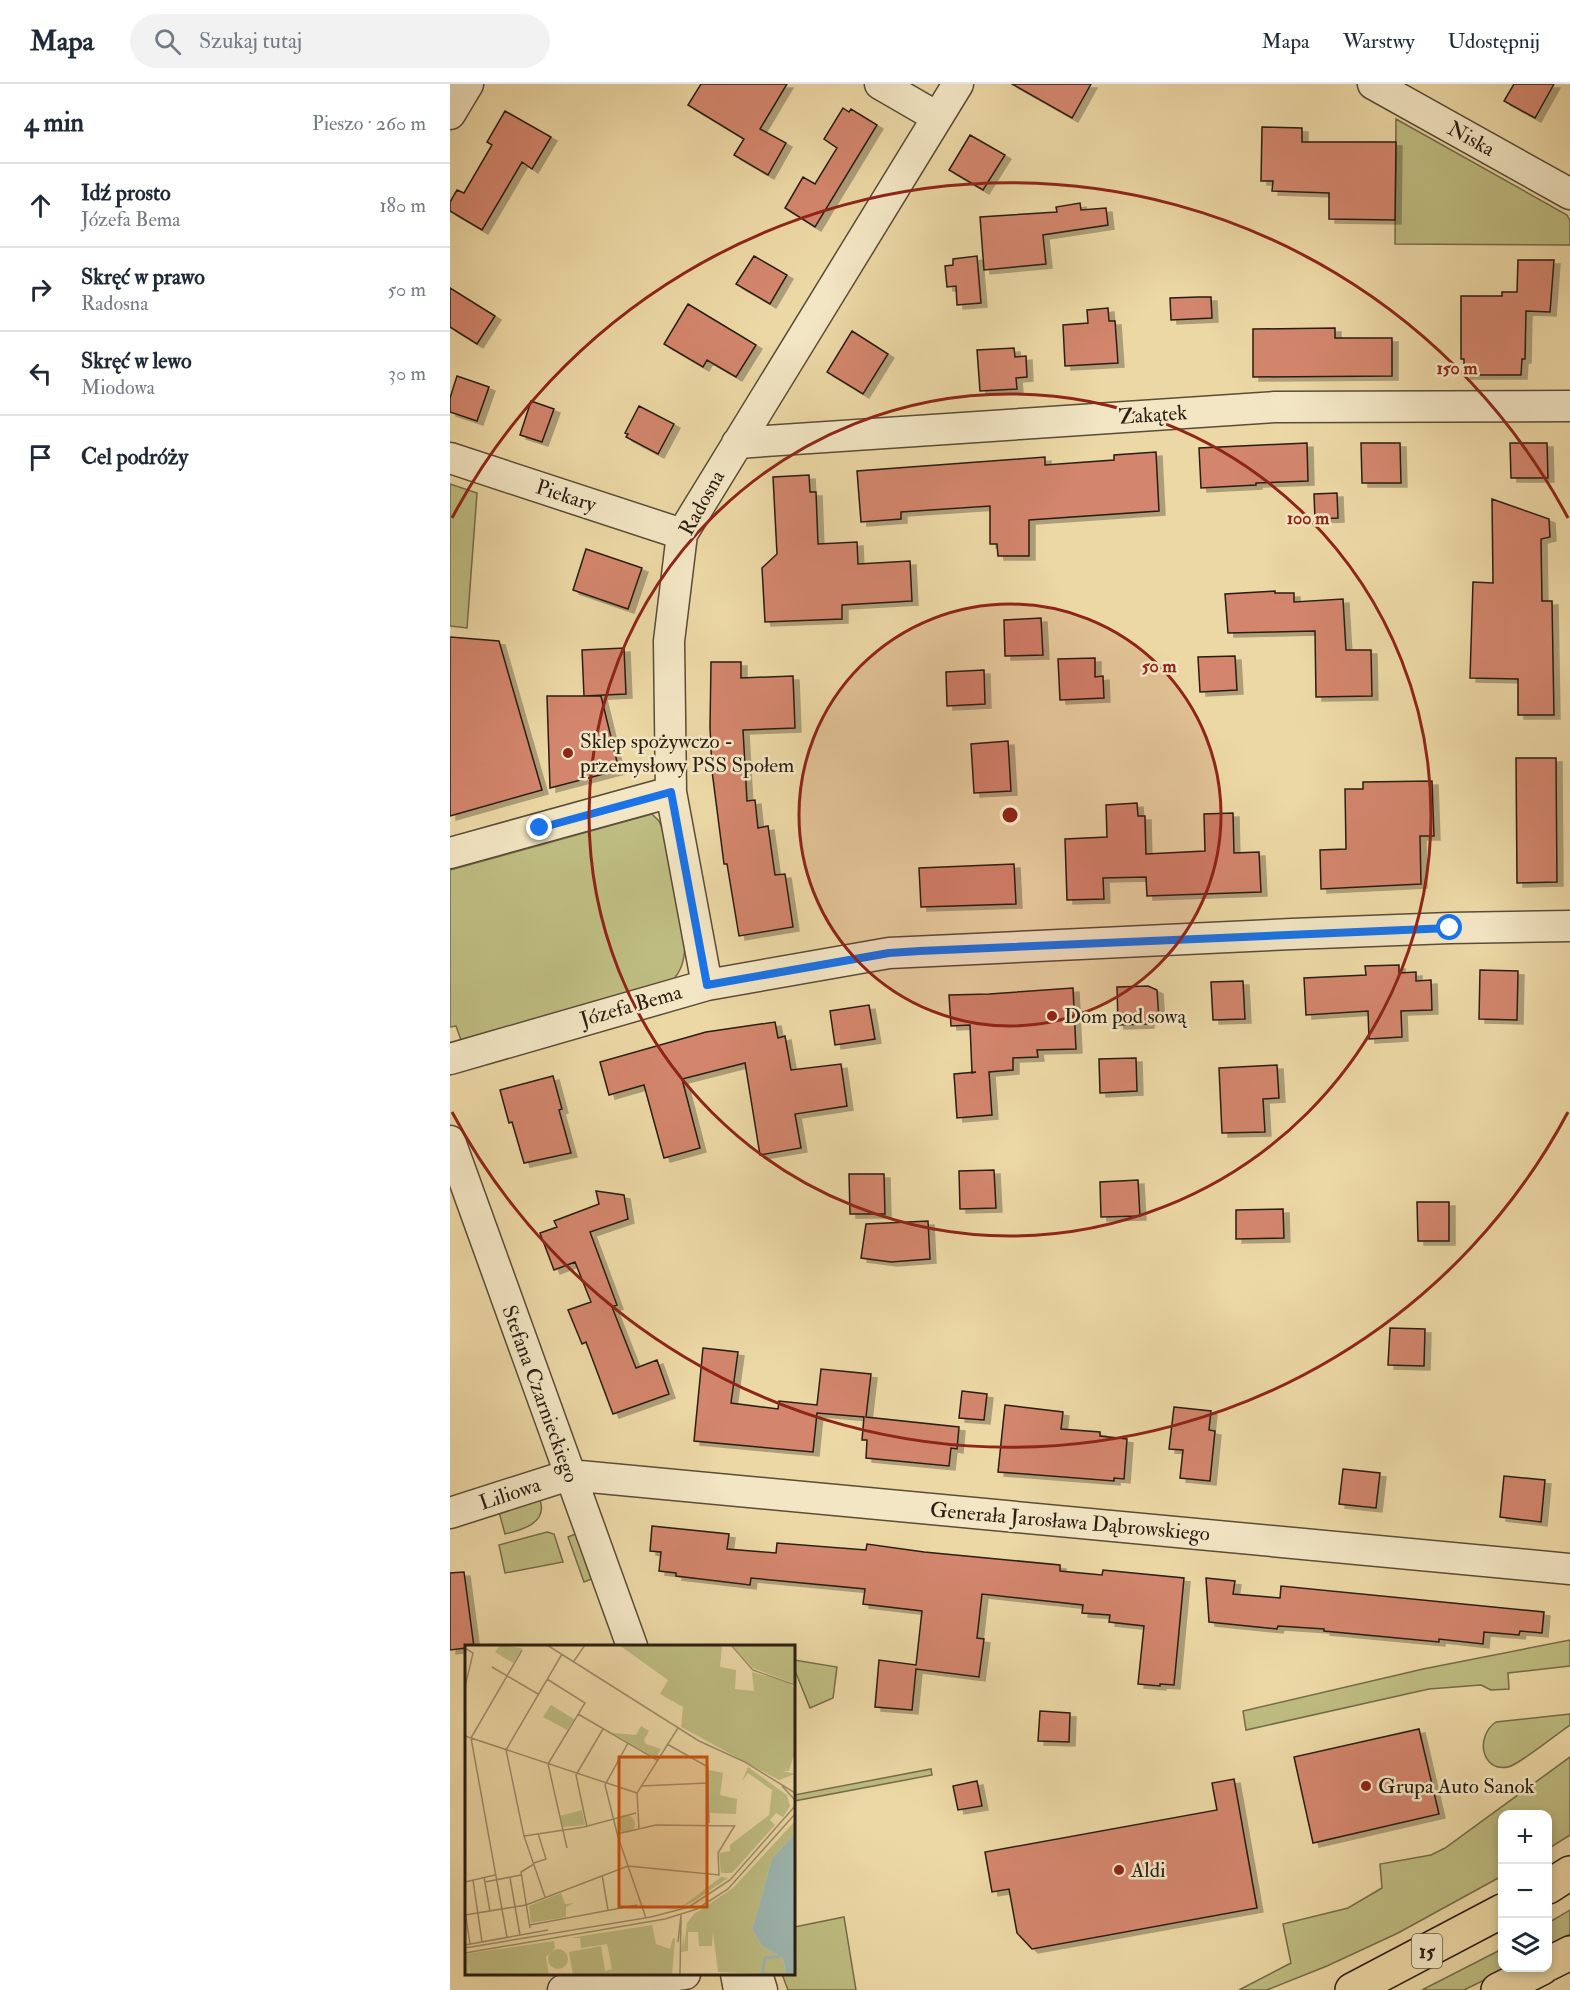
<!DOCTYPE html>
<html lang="pl">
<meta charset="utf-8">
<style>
body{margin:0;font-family:"IM FELL Double Pica",serif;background:#f2f2f3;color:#1f2937}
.controls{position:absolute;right:18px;bottom:18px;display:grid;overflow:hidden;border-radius:12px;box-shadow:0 3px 9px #0003}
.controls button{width:54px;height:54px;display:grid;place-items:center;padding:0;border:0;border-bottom:2px solid #e0e1e3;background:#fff;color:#1f2937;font:30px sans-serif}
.stop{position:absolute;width:18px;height:18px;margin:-14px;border:4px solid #1a73e8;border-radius:50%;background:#fff}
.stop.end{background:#1a73e8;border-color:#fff;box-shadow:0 2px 6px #0008}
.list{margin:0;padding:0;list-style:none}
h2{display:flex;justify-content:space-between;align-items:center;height:78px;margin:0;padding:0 24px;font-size:26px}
h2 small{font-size:20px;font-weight:400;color:#747a83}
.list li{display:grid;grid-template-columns:39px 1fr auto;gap:18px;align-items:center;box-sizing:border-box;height:84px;padding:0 24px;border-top:2px solid #e0e1e3}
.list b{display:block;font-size:22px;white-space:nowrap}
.list p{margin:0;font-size:20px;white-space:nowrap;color:#747a83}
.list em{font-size:20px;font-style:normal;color:#747a83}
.icon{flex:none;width:33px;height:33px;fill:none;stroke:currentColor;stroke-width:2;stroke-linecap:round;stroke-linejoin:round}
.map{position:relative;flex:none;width:1120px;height:1906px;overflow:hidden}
header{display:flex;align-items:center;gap:36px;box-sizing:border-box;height:84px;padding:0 30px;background:#fff;border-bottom:2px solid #e0e1e3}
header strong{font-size:28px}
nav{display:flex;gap:33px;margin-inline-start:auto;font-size:21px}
.search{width:420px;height:54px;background:#f2f2f3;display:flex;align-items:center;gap:15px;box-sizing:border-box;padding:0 21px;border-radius:33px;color:#747a83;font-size:22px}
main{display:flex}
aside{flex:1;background:#fff}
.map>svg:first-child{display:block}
</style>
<header>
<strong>Mapa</strong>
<div class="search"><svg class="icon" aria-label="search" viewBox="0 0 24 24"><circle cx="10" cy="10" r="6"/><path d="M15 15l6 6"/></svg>Szukaj tutaj</div>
<nav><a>Mapa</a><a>Warstwy</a><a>Udostępnij</a></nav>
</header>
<main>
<aside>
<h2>4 min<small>Pieszo · 260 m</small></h2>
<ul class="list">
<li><svg class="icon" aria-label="ahead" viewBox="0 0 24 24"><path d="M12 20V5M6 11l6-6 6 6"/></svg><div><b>Idź prosto</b><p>Józefa Bema</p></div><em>180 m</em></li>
<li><svg class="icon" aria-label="right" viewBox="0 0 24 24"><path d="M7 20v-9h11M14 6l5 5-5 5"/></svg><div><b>Skręć w prawo</b><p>Radosna</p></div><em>50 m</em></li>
<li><svg class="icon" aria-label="left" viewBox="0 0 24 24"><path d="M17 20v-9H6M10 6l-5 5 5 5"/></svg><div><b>Skręć w lewo</b><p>Miodowa</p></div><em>30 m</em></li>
<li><svg class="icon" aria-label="arrive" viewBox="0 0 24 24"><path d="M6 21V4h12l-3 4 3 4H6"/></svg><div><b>Cel podróży</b></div></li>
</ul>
</aside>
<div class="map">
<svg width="1120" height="1906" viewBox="0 0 1120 1906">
<defs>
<filter id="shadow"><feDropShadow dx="6" dy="4" stdDeviation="0" flood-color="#0004"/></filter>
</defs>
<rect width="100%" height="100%" fill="#ecd8a5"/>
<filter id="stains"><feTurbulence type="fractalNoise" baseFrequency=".00333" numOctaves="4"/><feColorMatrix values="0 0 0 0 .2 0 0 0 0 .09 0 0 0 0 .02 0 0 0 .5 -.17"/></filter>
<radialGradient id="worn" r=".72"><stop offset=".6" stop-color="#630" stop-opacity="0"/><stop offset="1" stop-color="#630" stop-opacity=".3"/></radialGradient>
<path fill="#bebc81" stroke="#746c4a" stroke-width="1.5" d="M946,35L1117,131L1120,137V161L945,160Z
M0,400L27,409L17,544L0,542Z
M202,730L209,737L215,751L235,862C234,877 232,886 222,897L11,956L6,942L0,943V786Z
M90,1416C98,1439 72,1446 55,1450L49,1428Z
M97,1448L104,1450L113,1478L55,1489L49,1461Z
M128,1449L144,1494L134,1498L118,1453Z
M1120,1556V1582L1058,1589L1059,1605L1041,1606L1031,1601L979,1605L796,1646L793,1627L973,1585Z
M344,1576L387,1583L383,1614L360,1624L344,1584Z
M1120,1630V1641C1108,1649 1069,1681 1058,1683C1031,1688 1025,1652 1046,1638Z
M1120,1673V1751L1098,1765V1730H1052V1792L948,1849L877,1882L817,1906H789L841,1879L833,1840L898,1824L932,1804L930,1780L981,1771L995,1764Z
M481,1685L482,1691L344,1717V1711Z
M1120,1826V1850L1098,1863V1839Z
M394,1833L406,1906H338L332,1890H344V1843Z
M1052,1865V1884H1059L1014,1906H972Z"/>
<path fill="#d3866d" stroke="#2a1d12" stroke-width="1.5" filter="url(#shadow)" d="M251,0H337L310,45L336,59L318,91L284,71L294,55L238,21Z
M562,0H641L622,34Z
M1064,0H1104L1085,34L1054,17Z
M393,24L399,28L401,25L427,41L365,143L335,124L353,93L365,100L387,64L374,55Z
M55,27L101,53L82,85L72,78L32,146L0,127V118L7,106L14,109L42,61L37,58Z
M812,43L852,44V58H946L945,136L879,135V109L822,107L823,97H811Z
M520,51L555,71L533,106L499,86Z
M630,119L631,126L656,124L658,141L593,151L596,180L534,186L530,133L607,128L606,123Z
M304,172L337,191L320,220L286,200Z
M527,172L531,219L507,221L506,202L497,203L495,182L503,181V175Z
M1068,176H1104L1100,228L1076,227L1075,275H1072L1071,291H1014V275H1011V212H1052V208H1067Z
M0,204L45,232L27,260L0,243Z
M748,213H761L762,234L721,236L720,214Z
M238,220L306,261L286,293L257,276L253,283L214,260Z
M658,224L659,237H665L668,279L615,282L613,241L638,239L637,226Z
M885,244V254H942V292L803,293V245Z
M402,247L438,270L413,310L377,288Z
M564,264L565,273L576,272L577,293L566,294L567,305L530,307L527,266Z
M7,292L39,303L27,337L0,328V314Z
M81,317L104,325L92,358L70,351Z
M189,322L224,340L208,370L176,353L178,350L175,349Z
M857,359L858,397L806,399V401L751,404L749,364Z
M911,359H950L951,399H912Z
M1060,359H1097L1098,394H1061Z
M706,368L709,427L579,436V472H548L547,460H540V422L451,428V435L411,438L407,387L595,373V381L664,376V371Z
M359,391L360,408H366L368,460L407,458L408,480L460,477L462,517L392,521V535L315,538L312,484L327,470L323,393Z
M887,409L888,434L865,435L864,410Z
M1042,415L1099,435L1100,453L1091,455L1092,517H1102L1104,631H1068V595L1020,594L1023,498L1043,499Z
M136,465L192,484L178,525L123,506Z
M825,507V509H844V518L893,515L896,566H921L922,612L866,613L865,547L778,549L775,510Z
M591,534L593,571L555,572L554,536Z
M0,553L49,557L92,706L0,732Z
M174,564L176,610L134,612L132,566Z
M785,572L787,606L750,608L748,573Z
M645,574V593L653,592L654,614L610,616L608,575Z
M261,578H291V594L343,592L345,644L293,646L297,717L305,716L308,744L318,742L325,791L335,790L343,843L289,852L277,780H274L262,687L260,643Z
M534,586L535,620L497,622L496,588Z
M97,612H151L169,686L100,704Z
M558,657L561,707L524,709L521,660Z
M1066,674H1106L1107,798L1067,799Z
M982,697L984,752H970L971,800L871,805L870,766L896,765L895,705H913V698Z
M687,719L688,732H695L696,770L755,767L754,730L783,729L784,769L809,768L811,808L697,812L696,793L653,794L654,815L617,816L615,755L657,753L656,721Z
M564,780L566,820L471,823L469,784Z
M949,881V889L966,888V897L981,896L982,926L951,927L952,953L919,955L918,927L856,931L854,894L916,891L915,882Z
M1030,886L1068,887L1067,936L1029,935Z
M793,897L795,935L763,936L761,898Z
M698,902L707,906L709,935H698V940L668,941L667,903Z
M623,904L626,965L587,966L588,973L563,974V986L539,988L542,1031L507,1034L504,990L526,988L522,989L520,941L501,942L499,911L539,910Z
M419,921L425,955L385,961L380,927Z
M325,938L328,954L335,952L341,986L391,980L397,1022L345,1030L351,1064L310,1071L295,979L232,995L250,1064L214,1074L194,1001L159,1011L150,978L256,948Z
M686,974L687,1007L650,1009L649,975Z
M827,981L829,1014L813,1015L815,1048L772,1049L769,984Z
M103,992L112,1025L109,1026L121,1069L74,1079L62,1038L59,1039L50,1006Z
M544,1086L546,1124L510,1125L509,1087Z
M399,1090H434L435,1130H400Z
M688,1096L690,1132L651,1133L650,1098Z
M146,1107L174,1111L178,1135L140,1148L167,1221L162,1223L186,1284L207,1276L219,1310L163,1330L136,1258L132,1260L118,1226L141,1218L125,1178L104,1186L90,1149L107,1143L104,1137L149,1120Z
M967,1118H999V1157H968Z
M833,1125L834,1154L786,1155V1126Z
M478,1137L480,1175L441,1178L411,1174L416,1140Z
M940,1244L975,1245L974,1282L938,1281Z
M253,1264L288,1268L281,1319L328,1325L329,1317L367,1321L371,1285L421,1290L416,1333L509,1343L507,1365L501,1364L499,1382L416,1374L417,1356H412L414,1333L367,1329L363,1368L244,1357Z
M512,1307L537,1310L534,1336L509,1334Z
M555,1321L613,1328L611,1345L650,1348V1352L677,1355L674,1395L664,1394V1397L548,1388Z
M724,1323L761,1327L759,1346L765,1347L760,1397L730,1394L733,1366L719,1365Z
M893,1385L930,1389L926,1424L889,1420Z
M1054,1392L1095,1396L1091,1438L1050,1433Z
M202,1442L279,1450L277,1465L326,1469L327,1459L416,1466L417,1460L474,1468L610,1481V1487L652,1491L653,1486L734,1494L724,1601L710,1600V1602L688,1600L694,1542L659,1538L660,1531L632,1529L633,1521L532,1510L527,1554L534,1555L529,1593L466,1585L462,1626L425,1623L429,1576L466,1581L472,1527L413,1520L415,1505L301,1494L300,1501L226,1492V1489L209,1487L211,1468L200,1467Z
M14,1488L24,1563L0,1566V1489Z
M756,1494L785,1497L783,1510L830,1514L831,1502L1094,1528L1092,1549L1070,1547L1069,1551L1034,1548L1033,1560L989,1555V1558L874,1547V1545L828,1542L827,1545L759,1538Z
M590,1627L620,1629L619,1658L588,1657Z
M969,1645L989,1730L863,1759L844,1673Z
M784,1695L807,1824L582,1865L567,1849L559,1805L542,1808L535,1768L767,1726L762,1699Z
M527,1697L532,1722L508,1726L503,1702Z"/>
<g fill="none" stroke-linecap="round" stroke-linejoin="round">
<g stroke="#5a4c37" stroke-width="33">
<path id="minor" d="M430,0L487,33
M923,0L1120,110
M0,30L18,0
M287,359L825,323L1120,322
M0,374L232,450
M0,769L221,708
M257,901L221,708L219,557L232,450L508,0
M0,975L257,901L439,869L842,850L1000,844L1120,842
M0,1057L182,1562
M0,1429L119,1391L1120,1485
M286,1890L289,1906
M307,1890L312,1906
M113,1906L235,1890"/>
</g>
<g stroke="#2a1d12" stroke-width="36">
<path id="major" d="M1098,1803L1120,1789
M1098,1880L1120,1869
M902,1906L1052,1827
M1048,1906L1092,1884"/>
</g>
<use href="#minor" stroke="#f3e6c4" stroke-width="30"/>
<use href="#major" stroke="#ecd8a5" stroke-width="33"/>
</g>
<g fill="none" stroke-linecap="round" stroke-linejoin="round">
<path stroke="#1a73e8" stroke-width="8" d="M90,744L221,708L257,901L439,869L470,867L1000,844"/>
</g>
<circle cx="560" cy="731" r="211" fill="#8f2418" fill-opacity=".12"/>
<g fill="none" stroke="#8f2418" stroke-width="3">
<circle cx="560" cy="731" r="211"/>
<circle cx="560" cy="731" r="421"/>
<path d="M1118 1028A632 632 0 0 1 2 1028M2 434A632 632 0 0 1 1118 434"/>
</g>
<g fill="#8f2418" stroke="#f3e6c4" stroke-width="2">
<circle cx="118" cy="669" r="6"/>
<circle cx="602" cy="932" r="6"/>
<circle cx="916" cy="1702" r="6"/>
<circle cx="669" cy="1786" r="6"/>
</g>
<g text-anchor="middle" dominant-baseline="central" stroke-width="5" stroke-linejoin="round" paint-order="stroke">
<rect fill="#f3e6c4" stroke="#665947" stroke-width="1.5" x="962" y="1850" width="30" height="34" rx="4.5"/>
<g font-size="20" font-weight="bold" fill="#2a1d12">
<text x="977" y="1867">15</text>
</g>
<g font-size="21" fill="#2a1d12" stroke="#f3e6c4">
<text transform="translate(1021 55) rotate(29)">Niska</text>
<text transform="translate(703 331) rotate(-4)">Zakątek</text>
<text transform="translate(116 412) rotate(18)">Piekary</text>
<text transform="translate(252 419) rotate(-61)">Radosna</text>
<text transform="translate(181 922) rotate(-16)">Józefa Bema</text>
<text transform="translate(90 1310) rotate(70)">Stefana Czarnieckiego</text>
<text transform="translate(60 1410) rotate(-18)">Liliowa</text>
<text transform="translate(620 1438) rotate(5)">Generała Jarosława Dąbrowskiego</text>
</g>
<g font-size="21" fill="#2a1d12" stroke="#f3e6c4" text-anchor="start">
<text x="130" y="657">Sklep spożywczo -<tspan x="130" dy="24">przemysłowy PSS Społem</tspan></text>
<text x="614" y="932">Dom pod sową</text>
<text x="928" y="1702">Grupa Auto Sanok</text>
<text x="681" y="1786">Aldi</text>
</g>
</g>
<g transform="translate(15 1561)">
<rect width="330" height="330" fill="#ecd8a5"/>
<path d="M35,0L57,3L48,18L30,7ZM154,0H257L255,22L271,25L270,44L289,46L287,27L322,37L330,43V107L324,126H318L330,129L314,135L216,82L218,62L195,49L203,35ZM267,0H330V39L288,23ZM86,60L109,74L102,85L78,72ZM176,81L184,86L179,95L181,99L196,104L191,113L148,88L171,90ZM283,122L322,150L325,161L318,172L311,168L305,175L310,180L267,228H256L254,208L265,206V200L304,170L307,145L283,128L277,136ZM244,125L258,128L255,150L272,154L271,169L245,168ZM117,165L120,180L98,182L95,171ZM152 179a9 9 0 1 1 18 0a9 9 0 1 1-18 0ZM330,176V188L307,214L287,285L297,301L318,313L321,330L253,327L248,287L247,301H234L233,287H223V306L216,307L219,288V302L222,278L229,269L268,243ZM256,232L263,233L228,257L214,263L201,266L219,260ZM96,248L100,259L109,258L101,262V272L66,278L64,261ZM187,280L191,299L205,304L208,293L210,294L207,330H108L104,307L136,301L140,326L147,324L142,299L116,303L115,293H105ZM89,296L90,303L81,312L84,330H5L3,319L4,330H0V309ZM83 314a10 10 0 1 1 20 0a10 10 0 1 1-20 0Z" fill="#bebc81"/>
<path d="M330,188V330H321L318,313L297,301L287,285L307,214Z" fill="#9db7b2"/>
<path fill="none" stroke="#9db7b2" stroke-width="3" d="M297,330L300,313L316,311"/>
<path fill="none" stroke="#9e8d6a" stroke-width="1.5" d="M82,0L234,96L280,117L330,148M266,0L288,25L330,40M0,3L8,8L0,42M109,16L120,0M27,22L73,49M82,34L120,58L83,119L102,203M113,69L192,115M0,91L172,148M163,98L140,140L153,192L181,273M202,99L243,122L244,178M176,141L243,138M317,141L330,155M122,182L111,130L138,84M174,183L172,148L213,83M152,189L191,180L269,181M59,191L119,182L171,168M69,218L81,214L73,188M137,230L143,265M19,232L25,266M45,233L55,290M8,235L17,297M0,237L30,230M20,237L56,230M80,252L59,191L41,105L97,9M0,266L5,299M0,270L61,260L163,221L254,230L253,208L270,180M65,280L172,260M65,283L56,227L69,219M42,292L6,93L57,5M213,297L216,270M0,300L83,285M0,303L186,272L224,262L265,235L330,161M0,308L200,274L232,264L263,244L330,169M215,330L216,270"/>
<path fill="#cc500d" fill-opacity="0.15" stroke="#cc500d" stroke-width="3" d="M154,112H242V262H154Z"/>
<rect width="330" height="330" fill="none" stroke="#2a1d12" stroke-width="3"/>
</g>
<circle cx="560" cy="731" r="9" fill="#8f2418" stroke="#f3e6c4" stroke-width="3"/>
<g font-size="18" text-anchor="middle" font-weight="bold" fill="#8f2418" stroke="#f3e6c4" stroke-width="5" stroke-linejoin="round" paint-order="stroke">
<text x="1007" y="290">150 m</text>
<text x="858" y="440">100 m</text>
<text x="709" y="588">50 m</text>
</g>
<rect width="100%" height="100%" filter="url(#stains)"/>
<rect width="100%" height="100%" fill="url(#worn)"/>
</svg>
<div class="controls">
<button>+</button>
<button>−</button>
<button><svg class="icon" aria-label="layers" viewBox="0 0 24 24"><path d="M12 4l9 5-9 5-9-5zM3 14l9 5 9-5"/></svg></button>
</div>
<div class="stop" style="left:1000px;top:844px"></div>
<div class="stop end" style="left:90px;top:744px"></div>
</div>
</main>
